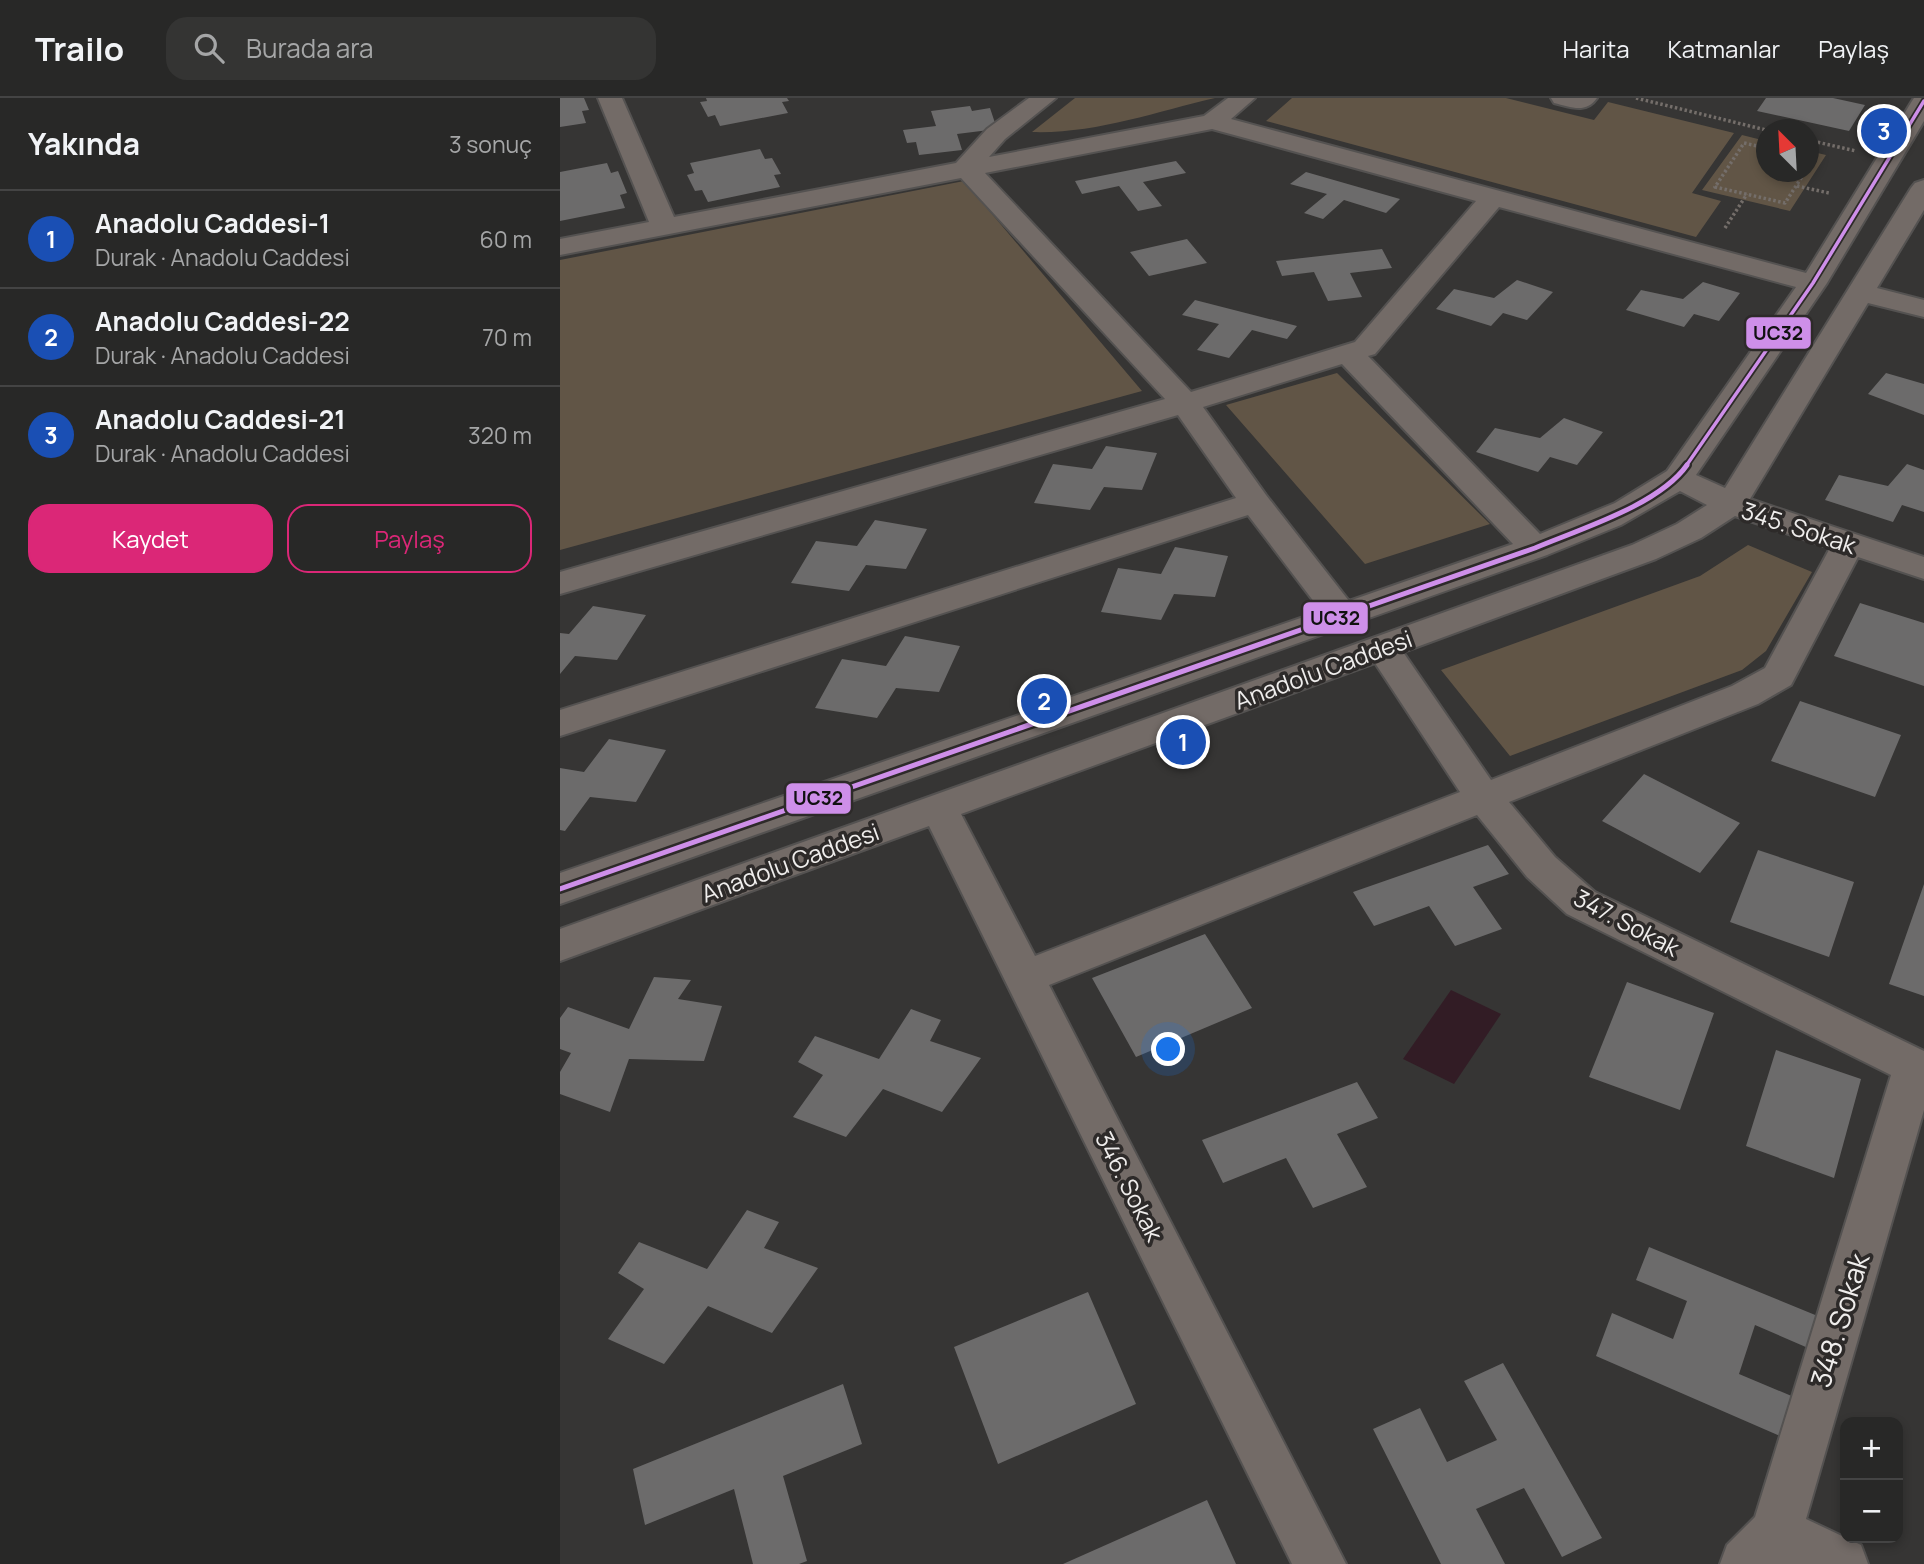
<!DOCTYPE html>
<html lang="tr">
<meta charset="utf-8">
<style>
body{margin:0;font-family:Manrope,sans-serif;background:#343433;color:#f1f3f6}
.controls{position:absolute;right:21px;bottom:21px;display:grid;overflow:hidden;border-radius:14px;box-shadow:0 4px 10px #0003}
.controls button{width:63px;height:63px;display:grid;place-items:center;padding:0;border:0;border-bottom:2px solid #444;background:#282827;color:#f1f3f6;font:35px sans-serif}
.compass{position:absolute;left:1196px;top:21px;width:63px;height:63px;border-radius:50%;background:#282827;box-shadow:0 4px 10px #0003;rotate:336deg}
.you{position:absolute;left:609px;top:952px;width:24px;height:24px;margin:-18px;border:5px solid #fff;border-radius:50%;background:#1a73e8;box-shadow:0 0 0 10px #1a73e833}
.badge{display:grid;place-items:center;width:46px;height:46px;border-radius:50%;background:#db2777;color:#fff;font-size:23px;font-weight:700}
.pin{position:absolute;translate:-50% -50%;border:4px solid #fff;box-shadow:0 2px 7px #0006}
.list{margin:0;padding:0;list-style:none}
h2{display:flex;justify-content:space-between;align-items:center;height:91px;margin:0;padding:0 28px;font-size:30px}
h2 small{font-size:23px;font-weight:400;color:#a5a6a7}
.list li{display:grid;grid-template-columns:46px 1fr auto;gap:21px;align-items:center;box-sizing:border-box;height:98px;padding:0 28px;border-top:2px solid #444}
.list b{display:block;font-size:26px;white-space:nowrap}
.list p{margin:0;font-size:23px;white-space:nowrap;color:#a5a6a7}
.list em{font-size:23px;font-style:normal;color:#a5a6a7}
.actions{display:flex;gap:14px;padding:21px 28px}
.actions a{flex:1;padding:16px 0;border:2px solid #db2777;border-radius:21px;text-align:center;font-size:24px;color:#db2777}
.actions .main{background:#db2777;color:#fff}
.icon{flex:none;width:38px;height:38px;fill:none;stroke:currentColor;stroke-width:2;stroke-linecap:round;stroke-linejoin:round}
.map{position:relative;flex:none;width:1364px;height:1466px;overflow:hidden}
header{display:flex;align-items:center;gap:42px;box-sizing:border-box;height:98px;padding:0 35px;background:#282827;border-bottom:2px solid #444}
header strong{font-size:33px}
nav{display:flex;gap:38px;margin-inline-start:auto;font-size:24px}
.search{width:490px;height:63px;background:#343433;display:flex;align-items:center;gap:18px;box-sizing:border-box;padding:0 24px;border-radius:21px;color:#a5a6a7;font-size:26px}
main{display:flex}
aside{flex:1;background:#282827}
.map>svg:first-child{display:block}
</style>
<header>
<strong>Trailo</strong>
<div class="search"><svg class="icon" aria-label="search" viewBox="0 0 24 24"><circle cx="10" cy="10" r="6"/><path d="M15 15l6 6"/></svg>Burada ara</div>
<nav><a>Harita</a><a>Katmanlar</a><a>Paylaş</a></nav>
</header>
<main>
<aside>
<h2>Yakında<small>3 sonuç</small></h2>
<ul class="list">
<li><span class="badge" style="background:#1a4fb4">1</span><div><b>Anadolu Caddesi-1</b><p>Durak · Anadolu Caddesi</p></div><em>60 m</em></li>
<li><span class="badge" style="background:#1a4fb4">2</span><div><b>Anadolu Caddesi-22</b><p>Durak · Anadolu Caddesi</p></div><em>70 m</em></li>
<li><span class="badge" style="background:#1a4fb4">3</span><div><b>Anadolu Caddesi-21</b><p>Durak · Anadolu Caddesi</p></div><em>320 m</em></li>
</ul>
<div class="actions"><a class="main">Kaydet</a><a>Paylaş</a></div>
</aside>
<div class="map">
<svg width="1364" height="1466" viewBox="0 0 1364 1466">
<rect width="100%" height="100%" fill="#363534"/>
<path fill="#615546" d="M515,0H655C595,14 535,36 472,34Z
M732,0H946L1034,22L1048,4L1174,35L1132,95L1161,103L1136,139L706,23Z
M1182,37L1206,43V74H1248L1249,53L1266,57L1230,113L1142,92Z
M404,83L582,293L0,452V162Z
M777,275L930,426L805,466L666,307Z
M1188,447L1252,474L1206,553L1182,572L950,658L881,572L1140,478Z"/>
<path fill="#321c25" d="M891,892L941,916L894,986L843,961Z"/>
<path fill="#6c6b6b" d="M0,0H24L29,12L22,13L26,25L0,29Z
M146,0H227L229,3L222,4L228,15L160,28L155,17L148,19L140,4L147,3Z
M1206,0H1273L1305,7L1289,33L1197,13Z
M410,8L412,13L430,10L437,31L397,36L402,52L359,57L356,44L347,45L343,32L376,28L371,13Z
M200,51L205,61L212,60L221,76L214,77L220,89L148,104L142,92L135,93L127,77L134,75L130,65Z
M616,63L626,75L583,84L602,108L578,113L559,88L522,96L515,83Z
M47,65L51,75L58,73L67,95L60,97L65,110L0,123V74Z
M746,74L840,101L826,115L784,102L763,121L744,115L767,96L730,86Z
M627,141L647,165L589,178L570,154Z
M822,151L832,170L790,175L802,199L768,203L754,174L722,178L716,163Z
M957,182L993,194L967,222L943,215L931,228L876,211L894,191L934,200Z
M1143,184L1180,195L1159,223L1134,216L1124,229L1066,212L1081,192L1123,201Z
M635,202L737,228L727,241L692,232L669,260L637,252L659,226L622,217Z
M1326,275L1364,286V317L1308,296Z
M1004,320L1043,334L1017,367L990,359L978,374L916,354L935,330L980,340Z
M546,348L597,355L582,392L544,389L530,412L474,405L493,366L532,371Z
M1347,366L1364,372V414L1342,407L1333,424L1265,402L1279,377L1328,388Z
M315,422L367,431L346,471L306,467L289,493L231,485L256,443L297,448Z
M615,449L668,458L655,499L614,496L601,522L541,514L558,470L601,476Z
M1300,505L1364,525V588L1274,558Z
M33,508L86,517L57,562L15,558L0,576V535L9,536Z
M345,538L400,548L379,594L336,590L317,620L255,610L282,561L326,568Z
M1240,603L1341,637L1315,699L1211,663Z
M49,641L106,652L76,704L30,699L5,733L0,732V670L24,674Z
M1084,676L1180,725L1140,775L1042,723Z
M928,747L949,776L913,789L942,831L895,848L869,808L814,828L793,794Z
M1198,752L1294,784L1269,859L1170,824Z
M1364,786V898L1329,886Z
M645,836L692,910L576,959L532,880Z
M94,879L131,882L118,901L162,908L144,963L69,961L50,1014L0,996V974L11,955L0,951V920L8,909L69,931Z
M1067,884L1154,915L1120,1012L1029,979Z
M351,911L381,922L370,943L421,960L382,1014L323,991L286,1039L233,1019L263,977L238,964L255,938L319,961Z
M1216,952L1301,981L1274,1080L1186,1048Z
M797,984L818,1020L777,1036L807,1089L753,1110L726,1060L663,1085L642,1042Z
M187,1112L219,1124L204,1150L258,1170L212,1235L148,1208L104,1266L48,1241L84,1191L58,1175L79,1144L147,1171Z
M1089,1149L1265,1221L1255,1253L1195,1227L1179,1276L1241,1302L1229,1342L1036,1258L1052,1215L1113,1241L1127,1203L1076,1182Z
M528,1194L576,1306L438,1366L394,1249Z
M943,1265L1042,1440L1002,1459L964,1390L916,1411L945,1466H881L813,1331L860,1310L887,1364L937,1342L904,1283Z
M283,1286L302,1346L223,1378L247,1463L239,1466H193L174,1391L85,1427L73,1371Z
M647,1402L676,1466H503Z"/>
<g fill="none" stroke-linecap="round" stroke-linejoin="round">
<g stroke="#545251" stroke-width="4">
<path id="minor" d="M38,0H62L114,119L396,65L427,31L469,0H496L445,41L429,59L644,18L668,0H695L671,21L1246,175L1352,3L1354,0H1364V23L1267,185L1136,377L1165,390L1351,90L1355,85L1364,82V112L1317,190L1364,202V219L1308,205L1190,401L1364,459V481L1298,459L1231,587L1198,606L949,704L995,759L1035,794L1364,953V1012L1246,1421L1301,1447L1308,1466H1160L1167,1447L1195,1419L1331,977L1007,816L967,779L917,717L489,887L786,1466H732L369,728L0,863V831L1072,447L1117,426L1147,407L1120,393L1061,427L987,457L0,806V775L761,513L688,417L0,638V612L676,400L618,317L0,496V474L605,301L401,80L0,157V141L89,124ZM652,31L916,103L795,244L631,294L425,75ZM939,109L1236,189L1107,373L1055,405L980,436L808,258L815,256ZM782,266L953,446L789,503L706,397L643,309ZM1175,418L1270,450L1205,570L1172,588L931,682L843,554L1096,461L1141,440ZM815,565L900,694L475,858L401,716Z
M991,0H1037C1026,16 1011,9 994,5Z"/>
</g>
<path stroke="#746e6a" stroke-width="3.5" stroke-dasharray="2.5 2.5" stroke-linecap="butt" d="M1076,0L1206,32
M1248,42L1296,53
M1206,50L1184,45L1155,89L1225,105L1245,74
M1248,60L1253,61L1248,68
M1237,88L1269,95
M1165,130L1187,96"/>
<use href="#minor" fill="#736b67" fill-rule="evenodd"/>
<g stroke="#2d2a29" stroke-width="7">
<path id="bus-1-far1" d="M1126,368L1253,185L1364,3"/>
</g>
<g stroke="#2d2a29" stroke-width="10">
<path id="bus-1" d="M0,791L975,450C1020,431 1099,407 1127,367"/>
</g>
<use href="#bus-1-far1" stroke="#ce8fe9" stroke-width="3.5"/>
<use href="#bus-1" stroke="#ce8fe9" stroke-width="5"/>
</g>
<g text-anchor="middle" dominant-baseline="central" stroke-width="7" stroke-linejoin="round" paint-order="stroke">
<g font-size="24" fill="#efedec" stroke="#2d2a29">
<text transform="translate(1239 429) rotate(18)">345. Sokak</text>
<text transform="translate(763 571) rotate(-20)">Anadolu Caddesi</text>
<text transform="translate(230 764) rotate(-20)">Anadolu Caddesi</text>
<text transform="translate(1067 824) rotate(28)">347. Sokak</text>
<text transform="translate(570 1088) rotate(63)">346. Sokak</text>
</g>
<g font-size="28" fill="#efedec" stroke="#2d2a29">
<text transform="translate(1279 1222) rotate(-73)">348. Sokak</text>
</g>
</g>
<g stroke="#2d2a29" stroke-width="2.5">
<rect x="1185" y="218" width="67" height="34" rx="7" fill="#ce8fe9"/>
<rect x="742" y="503" width="67" height="34" rx="7" fill="#ce8fe9"/>
<rect x="225" y="684" width="67" height="33" rx="7" fill="#ce8fe9"/>
</g>
<g font-size="19" text-anchor="middle" font-weight="bold" fill="#111">
<text x="1218" y="242">UC32</text>
<text x="775" y="527">UC32</text>
<text x="258" y="707">UC32</text>
</g>
</svg>
<div class="controls">
<button>+</button>
<button>−</button>
</div>
<svg class="compass" viewBox="-18 -18 36 36"><path d="M0-13l5 13h-10z" fill="#e53935"/><path d="M0 13l5-13h-10z" fill="#a5a6a7"/></svg>
<div class="you"></div>
<div class="pin badge" style="left:623px;top:644px;background:#1a4fb4">1</div>
<div class="pin badge" style="left:484px;top:603px;background:#1a4fb4">2</div>
<div class="pin badge" style="left:1324px;top:33px;background:#1a4fb4">3</div>
</div>
</main>
